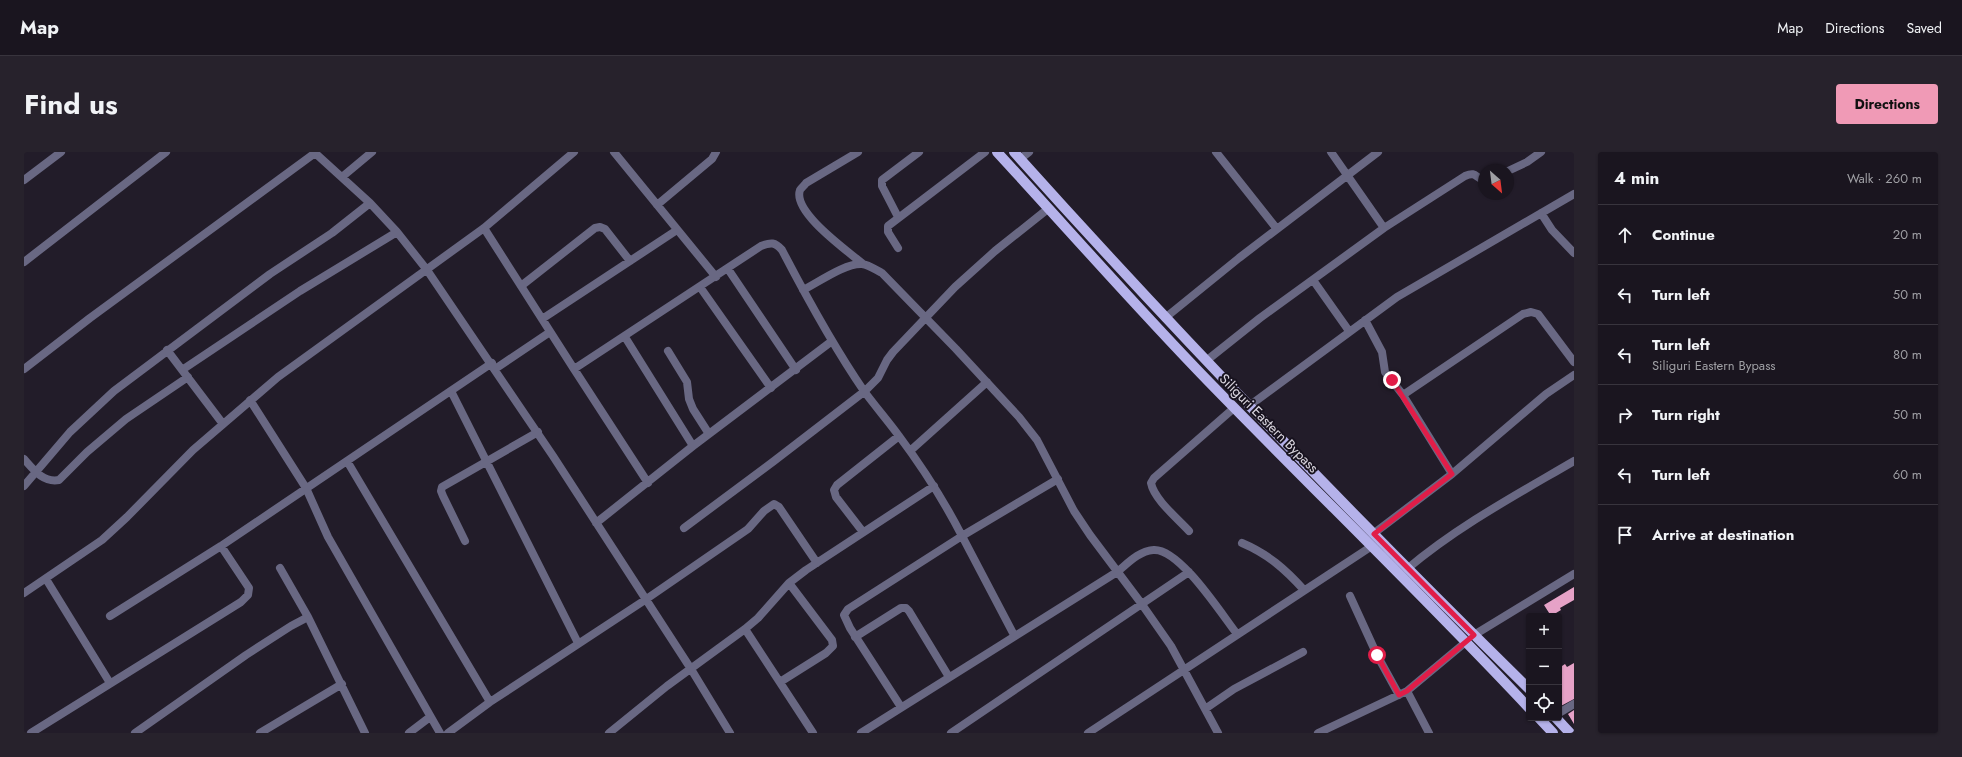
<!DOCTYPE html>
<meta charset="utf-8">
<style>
body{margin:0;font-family:Jost,sans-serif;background:#27222c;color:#f1f3f6}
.controls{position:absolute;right:12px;bottom:12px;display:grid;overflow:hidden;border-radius:4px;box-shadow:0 1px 3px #0004}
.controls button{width:36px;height:36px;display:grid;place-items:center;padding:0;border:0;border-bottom:1px solid #38343d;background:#1a151f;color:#f1f3f6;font:20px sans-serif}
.compass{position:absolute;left:1454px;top:12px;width:36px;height:36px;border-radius:50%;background:#1a151f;box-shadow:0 1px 3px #0004;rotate:152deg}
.stop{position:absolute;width:12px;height:12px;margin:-9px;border:3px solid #e11d48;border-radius:50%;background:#fff}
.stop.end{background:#e11d48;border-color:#fff;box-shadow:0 1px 4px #0008}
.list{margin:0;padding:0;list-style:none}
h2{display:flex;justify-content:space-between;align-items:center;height:52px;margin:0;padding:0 16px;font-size:17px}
h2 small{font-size:13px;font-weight:400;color:#9f9fa4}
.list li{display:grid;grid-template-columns:26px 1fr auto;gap:12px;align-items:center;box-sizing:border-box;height:60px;padding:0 16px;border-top:1px solid #38343d}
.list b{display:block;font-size:15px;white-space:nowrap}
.list p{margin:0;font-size:13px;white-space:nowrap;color:#9f9fa4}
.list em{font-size:13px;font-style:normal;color:#9f9fa4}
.icon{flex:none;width:22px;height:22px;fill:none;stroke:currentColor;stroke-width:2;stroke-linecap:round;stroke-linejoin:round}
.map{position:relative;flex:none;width:1550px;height:581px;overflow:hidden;border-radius:4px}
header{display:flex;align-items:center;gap:24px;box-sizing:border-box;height:56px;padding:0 20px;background:#1a151f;border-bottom:1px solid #38343d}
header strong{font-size:19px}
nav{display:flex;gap:22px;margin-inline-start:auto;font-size:14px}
.intro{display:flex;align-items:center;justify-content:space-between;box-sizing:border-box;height:96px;padding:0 24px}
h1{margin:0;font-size:28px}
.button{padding:10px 18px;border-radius:4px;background:#f09ab6;color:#111;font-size:14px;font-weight:700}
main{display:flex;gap:24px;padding:0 24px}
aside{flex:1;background:#1a151f;border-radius:4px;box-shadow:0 1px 3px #0004}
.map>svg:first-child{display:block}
</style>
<header>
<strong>Map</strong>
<nav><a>Map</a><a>Directions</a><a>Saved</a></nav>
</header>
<div class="intro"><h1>Find us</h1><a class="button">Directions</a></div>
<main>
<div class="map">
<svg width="1550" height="581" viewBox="0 0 1550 581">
<rect width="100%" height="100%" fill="#221c29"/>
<path fill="#e6a2c7" d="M1550,435V448L1536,456L1537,458L1527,464L1520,453Z
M1550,511V547L1535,555V516L1541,512L1543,515Z
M1550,558V572L1544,562Z"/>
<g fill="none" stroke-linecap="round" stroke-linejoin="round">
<path stroke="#696883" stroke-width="8" d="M290,0L346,51L373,80L403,118L529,304L667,517L706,581
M590,0L692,125
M834,0L782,31C781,33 777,36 776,38C768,60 824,99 839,112
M1192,0L1253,77
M1307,0L1360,76
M996,7L1005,0
M1484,19L1503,10L1517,0
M318,25L348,0
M0,28L37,0
M633,53L688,7L692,0
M1517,61L1528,78L1550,101
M874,65L858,34V28L895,0
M460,76L550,217L737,94C747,90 751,90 758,98C783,146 809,194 840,239C851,254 864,269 875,284C899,316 920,349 938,384L824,457L820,463L826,476L877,555
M874,96L864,80V74L961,0
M0,110L142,0
M704,117L772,218
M1289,128L1325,179
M497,134L571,76L576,75L581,77L606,109
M676,135L747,236
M779,138C795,130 821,111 838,112C845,113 852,118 858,121L932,197L995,265L1013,288L1050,359L1066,383L1117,451L1147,494L1194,581
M1141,166L1215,106L1354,0
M518,167L653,78
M1341,168L1358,200L1361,220L1379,243
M601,185L669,294
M143,198L199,272
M644,199L663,230L665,247L669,257L685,282
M1182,209L1236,166L1360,76L1441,24C1453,19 1451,26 1460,28
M0,217L66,166L291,1
M471,217L526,180
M550,217L624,331
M158,218L276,139L373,80
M427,239L554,491
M226,248L282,336L304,385L416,581
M1225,254L1373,145L1550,42
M886,299L963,230
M0,307C9,317 19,331 35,328L63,300L102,267L164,225
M323,309L466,550
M1428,322L1379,243L1499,162L1507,160L1514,162L1550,210
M0,334L46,280L90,239L246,122L308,81L346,51
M572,371L669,294L808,189
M660,376L750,309L841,239L854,226L863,208L869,200L931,135L971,99L1025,56
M1165,379C1153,366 1130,347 1127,331L1130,326L1210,256
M839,380L812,345L810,338L813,333L875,284
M1349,382L1428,322L1522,242L1550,223
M441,389L419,344L417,339L418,335L514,280
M1218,391C1244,402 1261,417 1280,438
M256,416L284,465
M1383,417C1434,374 1492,343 1550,309
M22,427L86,531
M0,441L78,388L103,365L169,298L254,225L460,76L550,0
M1326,444L1353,503L1375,543
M86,464L197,394L468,211
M721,477L789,581
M990,483L938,384L1034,327
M1450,483L1550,422
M831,485L877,456H882L885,459L925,525
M756,530L802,501L809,494L808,488L765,431
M1383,539L1405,581
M1181,557L1210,537L1279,500
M1535,561L1550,552
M7,581L217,450L224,443L225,436L197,394
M111,581L222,503L267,474L284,465L341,581
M236,581L318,532
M385,581L406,565
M424,581L466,550L621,448L724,377L740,359L750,352L755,355L793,411
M585,581L643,534L721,477L734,466L765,431L782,418L910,334
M837,581L1093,420C1103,412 1115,399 1129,398C1155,395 1198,463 1213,482
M927,581L1165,420
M1064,581L1348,394
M1294,581L1383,539L1443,489"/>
<path stroke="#b5b2ea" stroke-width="10" d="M973,0C1044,77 1113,156 1185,230C1291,339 1401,445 1505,556
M990,0C1156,185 1328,363 1505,537
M1515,566L1529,581
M1532,566L1546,581"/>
</g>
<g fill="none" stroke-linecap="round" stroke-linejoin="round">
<path stroke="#e11d48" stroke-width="5" d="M1353,503L1375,543L1383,539L1450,483L1350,382L1428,322L1368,228"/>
</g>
<g text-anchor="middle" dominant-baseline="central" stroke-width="4" stroke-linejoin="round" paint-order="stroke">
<g font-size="14" fill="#dad6df" stroke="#18131f">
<text transform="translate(1245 271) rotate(45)">Siliguri Eastern Bypass</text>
</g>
</g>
</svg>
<div class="controls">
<button>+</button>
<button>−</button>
<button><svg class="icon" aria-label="locate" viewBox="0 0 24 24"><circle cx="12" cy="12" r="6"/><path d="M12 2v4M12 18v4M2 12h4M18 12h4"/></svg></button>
</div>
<svg class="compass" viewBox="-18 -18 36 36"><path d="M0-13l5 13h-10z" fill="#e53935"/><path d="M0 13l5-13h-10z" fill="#9f9fa4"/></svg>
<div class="stop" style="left:1353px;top:503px"></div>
<div class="stop end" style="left:1368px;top:228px"></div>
</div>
<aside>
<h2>4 min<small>Walk · 260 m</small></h2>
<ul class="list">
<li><svg class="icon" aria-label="ahead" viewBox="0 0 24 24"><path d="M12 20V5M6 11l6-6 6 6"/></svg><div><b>Continue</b></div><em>20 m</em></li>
<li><svg class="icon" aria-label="left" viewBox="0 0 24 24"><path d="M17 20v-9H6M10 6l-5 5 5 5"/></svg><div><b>Turn left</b></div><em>50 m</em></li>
<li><svg class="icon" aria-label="left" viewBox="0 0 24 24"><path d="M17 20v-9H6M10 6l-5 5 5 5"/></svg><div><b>Turn left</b><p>Siliguri Eastern Bypass</p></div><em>80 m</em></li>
<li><svg class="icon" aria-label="right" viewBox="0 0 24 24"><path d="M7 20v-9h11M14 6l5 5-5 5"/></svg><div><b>Turn right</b></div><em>50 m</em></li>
<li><svg class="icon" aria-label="left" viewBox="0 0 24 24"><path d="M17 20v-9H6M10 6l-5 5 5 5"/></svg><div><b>Turn left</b></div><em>60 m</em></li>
<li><svg class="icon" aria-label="arrive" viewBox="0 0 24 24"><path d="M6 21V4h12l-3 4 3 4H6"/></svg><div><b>Arrive at destination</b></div></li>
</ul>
</aside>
</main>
